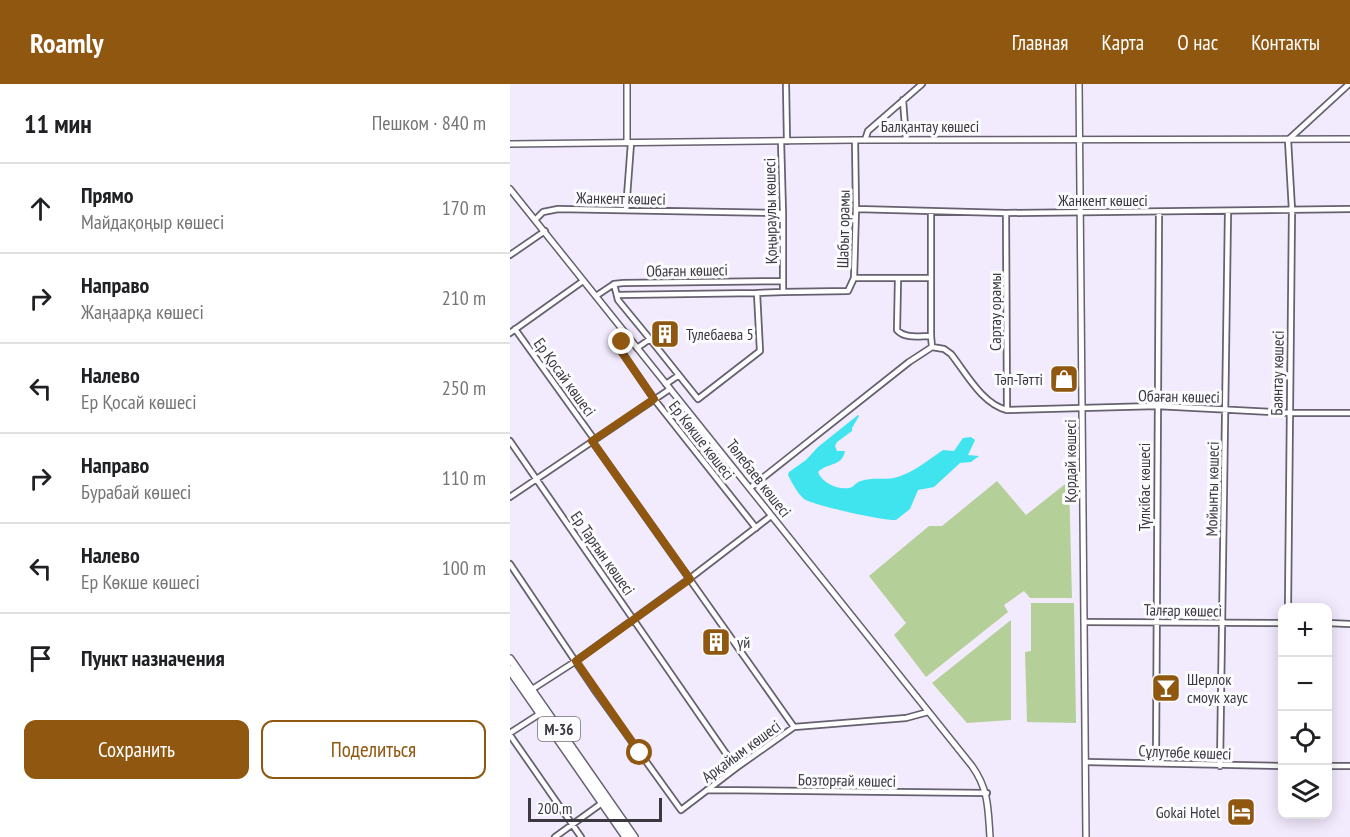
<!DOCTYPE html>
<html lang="ru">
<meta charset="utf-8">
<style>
body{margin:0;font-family:"PT Sans Narrow",sans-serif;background:#f2f2f2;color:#202124}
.controls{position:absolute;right:18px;bottom:18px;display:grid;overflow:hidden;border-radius:12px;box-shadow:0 3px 15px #0003}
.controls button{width:54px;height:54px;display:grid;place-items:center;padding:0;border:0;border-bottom:2px solid #e0e0e0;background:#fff;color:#202124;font:30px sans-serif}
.scale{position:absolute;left:18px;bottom:15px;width:134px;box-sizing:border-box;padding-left:6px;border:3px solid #3b3840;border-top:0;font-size:16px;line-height:21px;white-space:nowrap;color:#3b3840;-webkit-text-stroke:4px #fcfbfe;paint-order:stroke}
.stop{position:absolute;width:18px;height:18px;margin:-14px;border:4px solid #8f570f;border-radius:50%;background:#fff}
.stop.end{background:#8f570f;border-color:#fff;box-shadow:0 2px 6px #0008}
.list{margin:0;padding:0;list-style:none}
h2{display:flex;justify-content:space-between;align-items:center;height:78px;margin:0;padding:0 24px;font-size:26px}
h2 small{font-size:20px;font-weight:400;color:#757577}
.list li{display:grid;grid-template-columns:39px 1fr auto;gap:18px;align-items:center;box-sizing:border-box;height:90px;padding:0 24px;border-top:2px solid #e0e0e0}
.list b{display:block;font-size:22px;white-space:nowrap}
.list p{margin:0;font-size:20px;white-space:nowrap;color:#757577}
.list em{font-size:20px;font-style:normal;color:#757577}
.actions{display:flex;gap:12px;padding:18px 24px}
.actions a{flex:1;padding:14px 0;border:2px solid #8f570f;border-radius:12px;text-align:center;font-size:21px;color:#8f570f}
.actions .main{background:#8f570f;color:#fff}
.icon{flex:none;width:33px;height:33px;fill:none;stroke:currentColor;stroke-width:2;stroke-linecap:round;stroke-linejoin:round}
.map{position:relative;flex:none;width:840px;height:753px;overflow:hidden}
header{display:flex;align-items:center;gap:36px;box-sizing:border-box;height:84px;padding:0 30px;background:#8f570f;color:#fff}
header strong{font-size:28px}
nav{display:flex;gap:33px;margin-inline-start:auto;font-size:21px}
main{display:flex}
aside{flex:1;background:#fff}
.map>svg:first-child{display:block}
</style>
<header>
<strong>Roamly</strong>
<nav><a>Главная</a><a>Карта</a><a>О нас</a><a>Контакты</a></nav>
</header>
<main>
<aside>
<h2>11 мин<small>Пешком · 840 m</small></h2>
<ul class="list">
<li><svg class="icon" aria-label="ahead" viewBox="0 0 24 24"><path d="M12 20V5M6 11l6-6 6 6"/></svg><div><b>Прямо</b><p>Майдақоңыр көшесі</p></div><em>170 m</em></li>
<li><svg class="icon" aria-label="right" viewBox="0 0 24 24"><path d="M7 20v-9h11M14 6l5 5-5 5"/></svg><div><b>Направо</b><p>Жаңаарқа көшесі</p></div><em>210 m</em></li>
<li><svg class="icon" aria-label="left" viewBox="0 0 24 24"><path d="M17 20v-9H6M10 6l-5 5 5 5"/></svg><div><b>Налево</b><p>Ер Қосай көшесі</p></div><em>250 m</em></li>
<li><svg class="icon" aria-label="right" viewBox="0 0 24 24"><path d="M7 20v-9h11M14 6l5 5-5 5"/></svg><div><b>Направо</b><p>Бурабай көшесі</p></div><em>110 m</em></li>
<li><svg class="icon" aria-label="left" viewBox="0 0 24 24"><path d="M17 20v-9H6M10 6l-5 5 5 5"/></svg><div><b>Налево</b><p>Ер Көкше көшесі</p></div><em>100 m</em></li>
<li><svg class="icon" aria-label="arrive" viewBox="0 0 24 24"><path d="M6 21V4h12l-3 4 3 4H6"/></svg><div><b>Пункт назначения</b></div></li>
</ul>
<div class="actions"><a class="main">Сохранить</a><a>Поделиться</a></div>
</aside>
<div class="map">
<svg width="840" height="753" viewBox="0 0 840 753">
<rect width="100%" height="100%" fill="#f2eafd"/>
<path fill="#b5cf98" d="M487,397L516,431L559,397L562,514H520L514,507L494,521L498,528L416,593L384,551L396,539L359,492L419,442H432Z
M521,519H564L566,639L517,638L515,568L521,567Z
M501,536V636L457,639L422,599Z"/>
<path fill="#40e4ee" d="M348,331L349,332L342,344V347L327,358L325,362L327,367H335C332,383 318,378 308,388C312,399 328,406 339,404C345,403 345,398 351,397C362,393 373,396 384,394C402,390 418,376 433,366L444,367L453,354L461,353L465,356L458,371L469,372L461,378L450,379L424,403L408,406L400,425L386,436C373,437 303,421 294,415C288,410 282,399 278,391L279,388L296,376L308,363Z"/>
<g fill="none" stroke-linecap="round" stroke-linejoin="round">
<g stroke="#66606f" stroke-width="8">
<path id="minor" d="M276,0L277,57
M393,16L396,55
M345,56L346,125L344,194H421
M355,56L358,47L412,0
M346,125L496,129L840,125
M116,126L121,59
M496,129L497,326
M25,136L33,128L48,125L273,129
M0,171L35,147
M388,195L387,246C395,255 409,252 421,252L422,263L434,265L441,270C456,289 472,320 497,326L647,322L779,329H840
M104,200L108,216L140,255
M273,208L338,207L344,194
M247,209L273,208V129L271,57
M107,211L247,209L250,267L188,315L140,255L127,264
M86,212L104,200L113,199L272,197
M5,245L84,355
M0,249L73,197
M117,251L109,264L144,315L246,444
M421,252V127
M156,300L169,291
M0,357L226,684
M82,357L284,643
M240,404L399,278L422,263
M0,413L160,305
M0,480L86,608L171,726L226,684L284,643L396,634L418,628
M778,524L782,126L778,56L839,0
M574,538L772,539
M818,539L840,540
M21,606L66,577L179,495L261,432
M0,649L31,629
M0,651L71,753
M576,678L772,682
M646,678L649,128
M710,682L718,128
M818,682H840
M197,706L477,709
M45,753L92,719"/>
</g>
<g stroke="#66606f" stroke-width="8">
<path id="tertiary" d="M569,0L576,753
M117,59V0
M0,60L345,56L840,55
M0,105L462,682C479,706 478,725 480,753"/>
</g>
<g stroke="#66606f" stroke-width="10">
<path id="primary" d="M0,575L124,753
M0,586L116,753"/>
</g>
<use href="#minor" stroke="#fff" stroke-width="4.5"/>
<use href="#tertiary" stroke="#fff" stroke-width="5"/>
<use href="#primary" stroke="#fff" stroke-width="7"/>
</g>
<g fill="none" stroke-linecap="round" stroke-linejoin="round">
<path stroke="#8f570f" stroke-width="8" d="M112,258L109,264L144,315L82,357L180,495L66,577L130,669"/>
</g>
<defs>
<g id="building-square" transform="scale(1.5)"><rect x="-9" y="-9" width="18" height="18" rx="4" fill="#8f570f" stroke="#fcfbfe"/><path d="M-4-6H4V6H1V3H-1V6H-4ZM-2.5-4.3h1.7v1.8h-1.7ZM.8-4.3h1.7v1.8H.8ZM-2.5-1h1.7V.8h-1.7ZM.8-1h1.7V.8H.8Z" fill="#fff"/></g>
<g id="shop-square" transform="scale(1.5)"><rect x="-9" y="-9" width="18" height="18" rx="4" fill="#8f570f" stroke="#fcfbfe"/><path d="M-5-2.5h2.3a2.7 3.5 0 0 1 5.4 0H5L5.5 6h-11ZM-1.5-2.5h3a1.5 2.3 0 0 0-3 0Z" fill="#fff"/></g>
<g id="bar-square" transform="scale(1.5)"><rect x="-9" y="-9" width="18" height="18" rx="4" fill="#8f570f" stroke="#fcfbfe"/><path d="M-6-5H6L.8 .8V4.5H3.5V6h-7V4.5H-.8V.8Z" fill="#fff"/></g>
<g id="hotel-square" transform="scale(1.5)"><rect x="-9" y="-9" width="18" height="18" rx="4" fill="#8f570f" stroke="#fcfbfe"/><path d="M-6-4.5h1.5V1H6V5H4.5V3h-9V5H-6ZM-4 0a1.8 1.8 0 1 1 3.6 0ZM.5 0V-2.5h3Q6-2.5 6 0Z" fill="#fff"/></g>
</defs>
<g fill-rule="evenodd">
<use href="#building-square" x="155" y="250"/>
<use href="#shop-square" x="554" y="295"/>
<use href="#building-square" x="206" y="558"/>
<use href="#bar-square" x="656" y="604"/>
<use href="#hotel-square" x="731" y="728"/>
</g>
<g text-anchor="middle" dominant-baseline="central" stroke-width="6" stroke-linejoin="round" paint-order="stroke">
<rect fill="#fcfbfe" stroke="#757279" stroke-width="1.5" x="28" y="633" width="42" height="24" rx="4.5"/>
<g font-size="15" font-weight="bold" fill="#3b3840">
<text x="49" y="645">M-36</text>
</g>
<g font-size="16" fill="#3b3840" stroke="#fcfbfe">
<text x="420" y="42">Балқантау көшесі</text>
<text transform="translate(111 114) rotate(1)">Жанкент көшесі</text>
<text x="593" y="116">Жанкент көшесі</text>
<text transform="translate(260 127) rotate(-91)">Қоңыраулы көшесі</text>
<text transform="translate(333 145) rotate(-89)">Шабыт орамы</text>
<text transform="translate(177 186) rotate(-1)">Обаған көшесі</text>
<text transform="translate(485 228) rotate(-90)">Сартау орамы</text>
<text transform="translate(767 289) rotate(-89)">Баянтау көшесі</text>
<text transform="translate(55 293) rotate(54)">Ер Қосай көшесі</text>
<text transform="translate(669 312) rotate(1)">Обаған көшесі</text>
<text transform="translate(192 356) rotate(52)">Ер Көкше көшесі</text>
<text transform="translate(560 377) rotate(-90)">Қордай көшесі</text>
<text transform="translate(249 394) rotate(52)">Төлебаев көшесі</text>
<text transform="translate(634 403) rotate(-90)">Түлкібас көшесі</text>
<text transform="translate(702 405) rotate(-89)">Мойынты көшесі</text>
<text transform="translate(93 469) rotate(55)">Ер Тарғын көшесі</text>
<text transform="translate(673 526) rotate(1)">Талғар көшесі</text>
<text transform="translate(231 667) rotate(-36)">Арқайым көшесі</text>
<text transform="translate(675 668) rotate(2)">Сұлутөбе көшесі</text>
<text transform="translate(337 696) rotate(1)">Бозторғай көшесі</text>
</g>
<g font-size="16" fill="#3b3840" stroke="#fcfbfe" text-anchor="start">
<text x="176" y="250">Тулебаева 5</text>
<text x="533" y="295" text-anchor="end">Тәп-Тәтті</text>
<text x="227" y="558">үй</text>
<text x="677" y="595">Шерлок<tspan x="677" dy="18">смоук хаус</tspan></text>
<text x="710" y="728" text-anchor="end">Gokai Hotel</text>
</g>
</g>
</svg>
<div class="controls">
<button>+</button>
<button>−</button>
<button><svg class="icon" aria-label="locate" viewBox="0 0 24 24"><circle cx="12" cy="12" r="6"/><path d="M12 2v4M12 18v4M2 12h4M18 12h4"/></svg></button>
<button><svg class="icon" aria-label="layers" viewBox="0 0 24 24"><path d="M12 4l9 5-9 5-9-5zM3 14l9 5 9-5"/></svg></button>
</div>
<div class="scale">200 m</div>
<div class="stop" style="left:130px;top:669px"></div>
<div class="stop end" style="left:112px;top:258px"></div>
</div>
</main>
